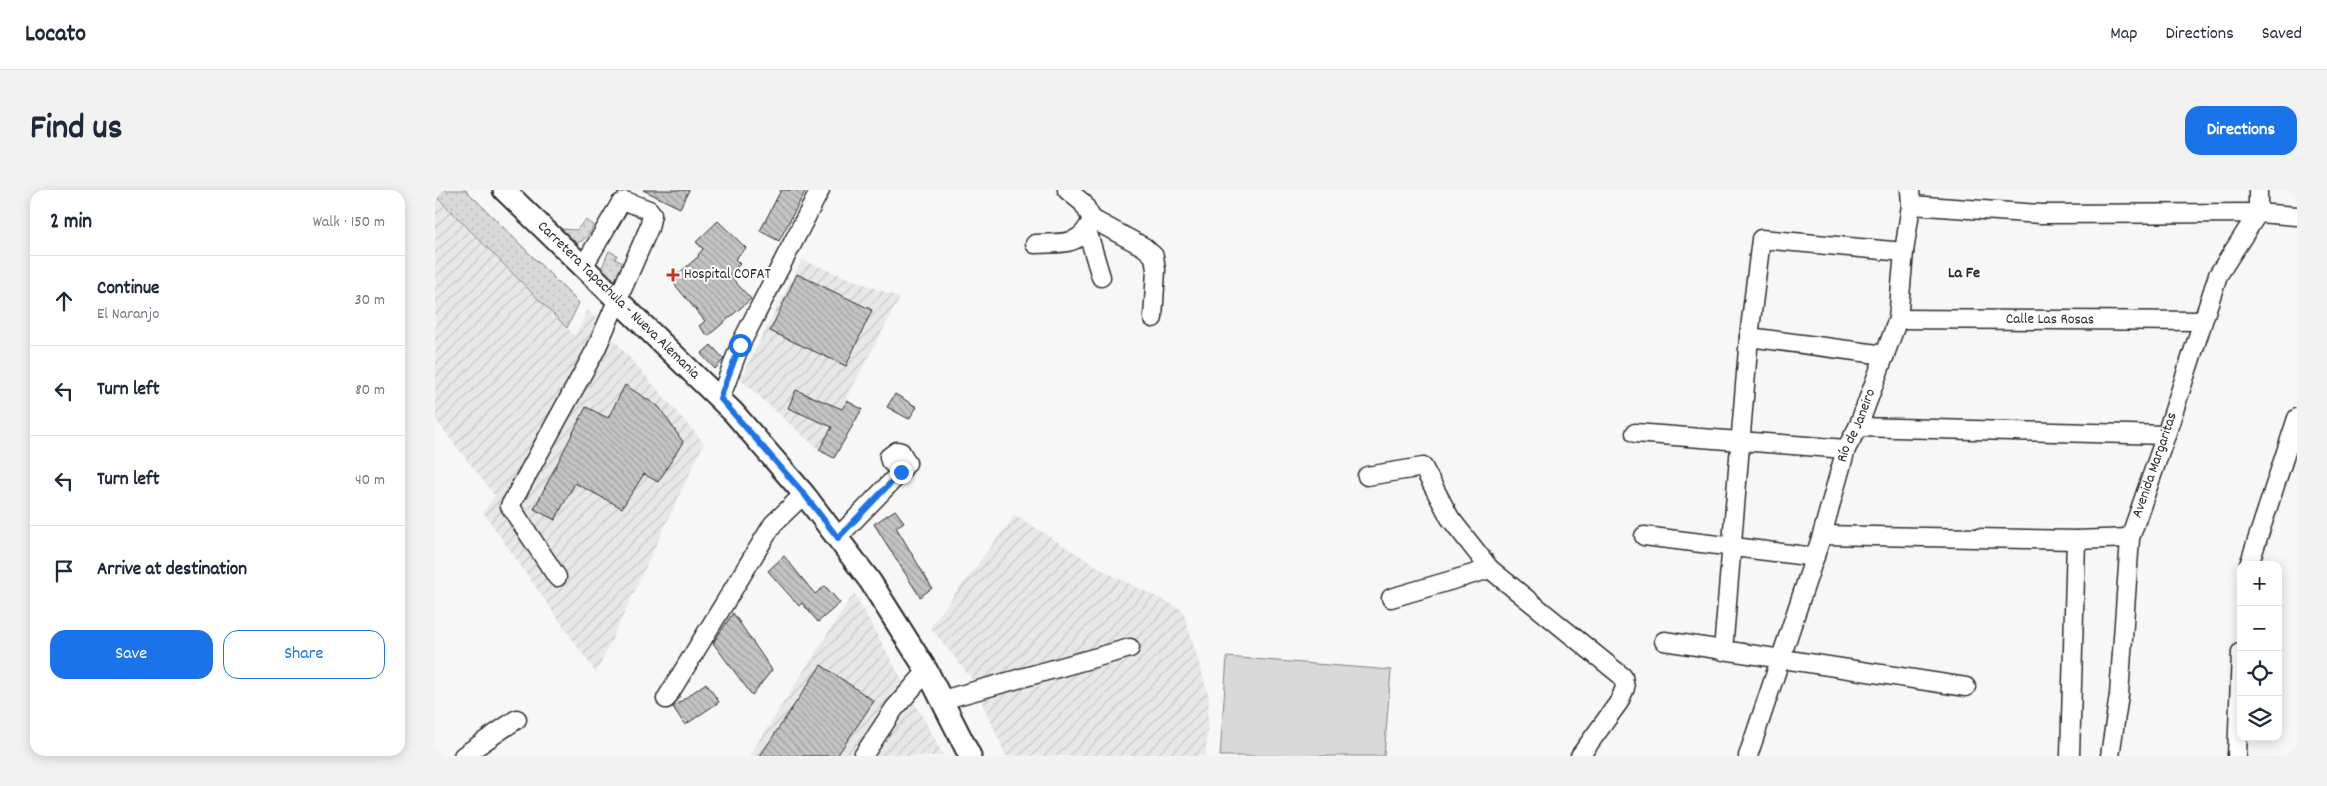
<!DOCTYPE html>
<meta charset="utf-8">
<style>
body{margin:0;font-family:Dekko,sans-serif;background:#f2f2f3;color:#1f2937}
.controls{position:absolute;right:15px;bottom:15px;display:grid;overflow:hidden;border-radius:10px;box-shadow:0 2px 12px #0003}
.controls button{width:45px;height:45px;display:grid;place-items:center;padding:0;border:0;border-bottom:1px solid #e0e1e3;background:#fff;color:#1f2937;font:25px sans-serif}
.stop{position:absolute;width:15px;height:15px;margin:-11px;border:4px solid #1a73e8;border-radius:50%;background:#fff}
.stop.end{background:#1a73e8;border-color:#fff;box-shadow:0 1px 5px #0008}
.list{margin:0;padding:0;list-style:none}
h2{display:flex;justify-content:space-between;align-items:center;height:65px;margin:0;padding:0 20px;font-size:21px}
h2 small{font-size:16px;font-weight:400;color:#747a83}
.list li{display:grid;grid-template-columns:32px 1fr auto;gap:15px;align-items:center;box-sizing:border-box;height:90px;padding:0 20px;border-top:1px solid #e0e1e3}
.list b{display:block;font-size:19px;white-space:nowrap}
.list p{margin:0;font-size:16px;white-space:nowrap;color:#747a83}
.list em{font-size:16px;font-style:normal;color:#747a83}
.actions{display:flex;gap:10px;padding:15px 20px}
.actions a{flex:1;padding:11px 0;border:1px solid #1a73e8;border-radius:15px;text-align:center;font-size:18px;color:#1a73e8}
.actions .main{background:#1a73e8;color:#fff}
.icon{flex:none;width:28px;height:28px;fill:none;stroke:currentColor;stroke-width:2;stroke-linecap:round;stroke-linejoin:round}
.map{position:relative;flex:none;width:1862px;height:566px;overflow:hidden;border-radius:15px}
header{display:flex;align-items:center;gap:30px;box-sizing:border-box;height:70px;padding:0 25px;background:#fff;border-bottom:1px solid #e0e1e3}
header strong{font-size:24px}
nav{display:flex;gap:28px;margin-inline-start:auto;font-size:18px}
.intro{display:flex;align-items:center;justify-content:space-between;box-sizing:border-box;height:120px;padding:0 30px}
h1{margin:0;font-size:35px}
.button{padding:12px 22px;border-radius:15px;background:#1a73e8;color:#fff;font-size:18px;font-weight:700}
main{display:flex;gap:30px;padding:0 30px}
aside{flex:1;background:#fff;border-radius:15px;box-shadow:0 2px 12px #0003}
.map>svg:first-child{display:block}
</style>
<header>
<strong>Locato</strong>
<nav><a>Map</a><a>Directions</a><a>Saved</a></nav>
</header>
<div class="intro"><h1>Find us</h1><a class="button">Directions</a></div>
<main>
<aside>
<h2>2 min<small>Walk · 150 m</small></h2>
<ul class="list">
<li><svg class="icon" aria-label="ahead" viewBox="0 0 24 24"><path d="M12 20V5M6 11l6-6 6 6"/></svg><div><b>Continue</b><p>El Naranjo</p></div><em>30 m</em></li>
<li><svg class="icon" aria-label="left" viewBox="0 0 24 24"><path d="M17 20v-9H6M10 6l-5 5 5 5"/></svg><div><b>Turn left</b></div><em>80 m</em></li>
<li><svg class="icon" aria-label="left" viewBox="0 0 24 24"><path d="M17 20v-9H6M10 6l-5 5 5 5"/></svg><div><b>Turn left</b></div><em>40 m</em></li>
<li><svg class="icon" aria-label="arrive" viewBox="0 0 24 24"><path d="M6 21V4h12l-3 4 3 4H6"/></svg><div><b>Arrive at destination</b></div></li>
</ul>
<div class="actions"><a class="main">Save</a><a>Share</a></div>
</aside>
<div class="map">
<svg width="1862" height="566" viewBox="0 0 1862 566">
<defs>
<pattern id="industrial-furrows" width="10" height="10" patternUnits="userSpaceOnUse" patternTransform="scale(1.25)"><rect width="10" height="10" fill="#e8e8e8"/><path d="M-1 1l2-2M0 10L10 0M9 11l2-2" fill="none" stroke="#c7c7c7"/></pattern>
<pattern id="grass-dots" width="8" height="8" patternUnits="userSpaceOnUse" patternTransform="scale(1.25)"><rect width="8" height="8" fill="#d9d9d9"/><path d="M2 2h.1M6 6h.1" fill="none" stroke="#bababa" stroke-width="1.8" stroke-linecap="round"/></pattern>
<pattern id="building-back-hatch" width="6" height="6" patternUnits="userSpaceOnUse" patternTransform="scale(1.25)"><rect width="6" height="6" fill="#c4c4c4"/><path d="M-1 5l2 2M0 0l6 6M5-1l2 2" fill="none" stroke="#9f9f9f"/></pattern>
</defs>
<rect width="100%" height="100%" fill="#f7f7f7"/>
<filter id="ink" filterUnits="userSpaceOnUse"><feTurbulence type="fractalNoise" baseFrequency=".02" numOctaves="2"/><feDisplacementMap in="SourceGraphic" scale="10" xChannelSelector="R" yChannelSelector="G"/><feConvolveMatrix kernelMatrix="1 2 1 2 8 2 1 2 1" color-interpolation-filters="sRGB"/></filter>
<g filter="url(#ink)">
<path fill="url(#industrial-furrows)" d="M0,5L140,146L153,120L269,253L161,483L48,322L60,306L0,229Z
M367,70L465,108L384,260L305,189Z
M580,325L671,382L748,420L774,507L771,566H571L536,488L495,437Z
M419,403L509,566H314Z"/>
<path fill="url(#grass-dots)" stroke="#828282" d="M0,0H31L144,113L132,138L0,5Z
M151,30L159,35C150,54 141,57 122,48L126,39L141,40Z
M174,61L182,65L180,69L190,74L181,95L164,84Z"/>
<path fill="#d9d9d9" stroke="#828282" d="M792,467L956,480L949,566H785Z"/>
<path fill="url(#building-back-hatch)" stroke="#2b2b2b" d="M208,0H254L245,18Z
M346,0H371L344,51L325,41Z
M283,31L311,58L300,69L305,74L294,85L316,109L273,146L264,136L270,131L236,90L264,66L263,65L268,59L261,52Z
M362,84L437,120L411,176L335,141Z
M276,155L289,169L280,179L266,164Z
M190,195L224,217L248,252L223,292L209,284L187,318L140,293L120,330L99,319L151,217L173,228Z
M361,200L407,219L412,211L427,219L399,268L384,260L397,237L353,218Z
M460,204L482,217L474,229L452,217Z
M460,320L469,332L461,337L497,398L485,407L439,334Z
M349,366L380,404L390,396L405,413L383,432L367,413L364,416L333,381Z
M298,423L337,480L317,505L278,453Z
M386,475L439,511L402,566H325Z
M271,493L284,512L250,535L238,517Z"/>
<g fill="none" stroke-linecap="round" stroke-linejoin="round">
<g stroke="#2b2b2b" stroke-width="21">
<g id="minor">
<path d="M1476,15L1606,24L1823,23L1862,26"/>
<path d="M657,29L709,57L719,66L721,80L718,128"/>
<path d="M652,40L666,87"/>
<path d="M600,54C627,52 645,58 657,29L648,13L632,0"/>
<path id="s1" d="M1463,129L1767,131"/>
<path d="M1314,147L1450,165"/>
<path d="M285,209L305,155L385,0"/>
<path d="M1423,237L1731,245"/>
<path d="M1200,243L1411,259"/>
<path d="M932,286L988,277L1015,328L1055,379L1188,487L1190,498L1184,512L1145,566"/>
<path d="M1387,345L1641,350L1695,348"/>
<path d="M1209,346L1380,367"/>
<path d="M403,347L462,286L472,273L466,262L462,261L454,267L455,271L465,281"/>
<path d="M1814,375L1862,228"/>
<path d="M122,387L75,316L161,159L214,38L217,24L214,20L190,11L185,14L148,77"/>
<path d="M956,408L1055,379"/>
<path d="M1229,451L1531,497"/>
<path d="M1288,461L1314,147L1326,49L1469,62"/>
<path d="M231,509L338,334L369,304"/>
<path d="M507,510L695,458"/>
<path d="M28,566L82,529"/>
<path d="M428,566L459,519L492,481"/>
<path id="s2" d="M1313,566L1387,345L1411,259L1423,237L1463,129L1469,62L1476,15L1475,0"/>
<path d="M1635,566L1641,350"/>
<path id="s3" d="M1675,566L1684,505L1695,348L1731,245L1783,85L1823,23V0"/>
<path d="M1802,566L1806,462"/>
</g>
</g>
<g stroke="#2b2b2b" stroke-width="25">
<g id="major">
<path id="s4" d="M69,0L298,222L369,304L435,391L492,481L535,566"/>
</g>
</g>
<use href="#minor" stroke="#fff" stroke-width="18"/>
<use href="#major" stroke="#fff" stroke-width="21"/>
</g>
</g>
<g fill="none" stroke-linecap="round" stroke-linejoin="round" filter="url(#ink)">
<path stroke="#1a73e8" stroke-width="6" d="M305,155L285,208L369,304L403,348L466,282"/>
</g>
<path fill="#c8321e" stroke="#fff" stroke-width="2" d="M235.5 77.5h5v5h5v5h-5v5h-5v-5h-5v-5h5z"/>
<g text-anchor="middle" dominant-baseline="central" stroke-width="4" stroke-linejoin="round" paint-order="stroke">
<g font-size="15" fill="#2b2b2b" stroke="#fff" text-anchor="start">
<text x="249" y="85">Hospital COFAT</text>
</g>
<g font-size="15" fill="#2b2b2b" stroke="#fff">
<text stroke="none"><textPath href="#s4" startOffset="159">Carretera Tapachula - Nueva Alemania</textPath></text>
<text stroke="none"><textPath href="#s1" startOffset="152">Calle Las Rosas</textPath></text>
<text stroke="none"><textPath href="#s2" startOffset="348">Río de Janeiro</textPath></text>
<text stroke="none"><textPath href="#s3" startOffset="296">Avenida Margaritas</textPath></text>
</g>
<g font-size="16" font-weight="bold" fill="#2b2b2b" stroke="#fff">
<text x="1529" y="83">La Fe</text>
</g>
</g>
</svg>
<div class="controls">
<button>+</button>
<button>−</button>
<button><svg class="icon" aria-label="locate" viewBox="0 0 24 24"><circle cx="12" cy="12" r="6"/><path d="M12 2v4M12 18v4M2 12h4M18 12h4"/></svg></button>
<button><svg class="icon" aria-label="layers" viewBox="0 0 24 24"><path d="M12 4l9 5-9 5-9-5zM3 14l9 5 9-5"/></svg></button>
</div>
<div class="stop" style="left:305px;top:155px"></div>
<div class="stop end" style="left:466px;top:282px"></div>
</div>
</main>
